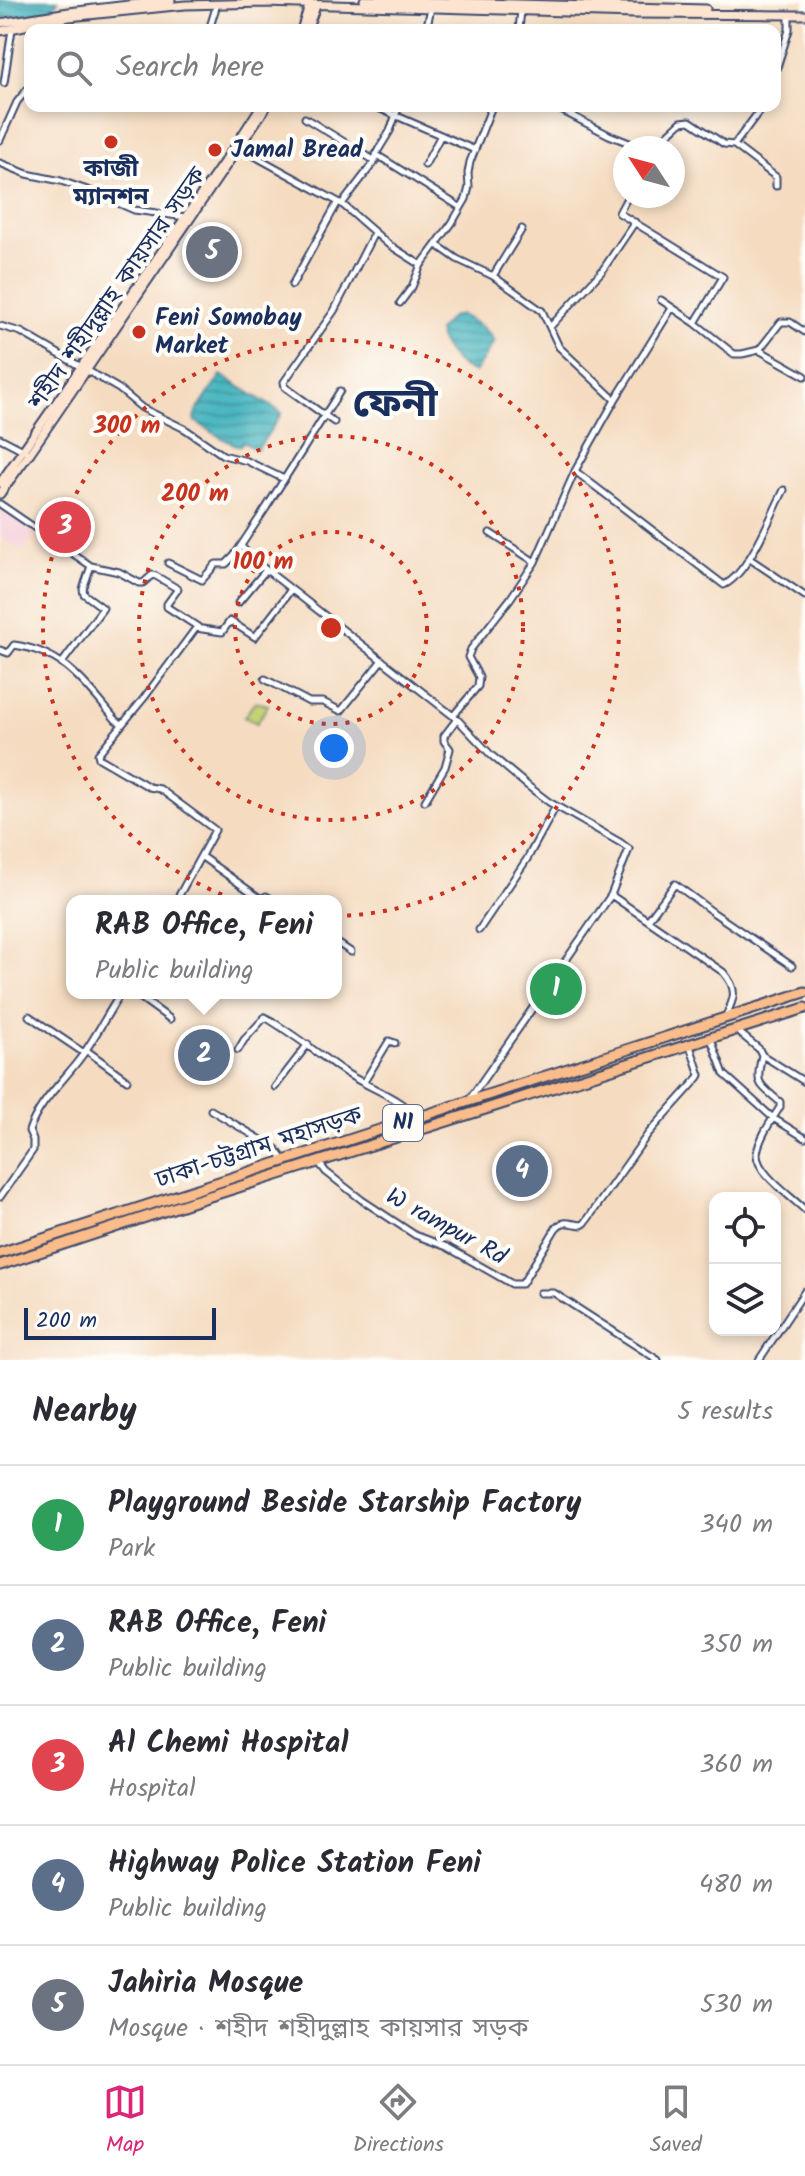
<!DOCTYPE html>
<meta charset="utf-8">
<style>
body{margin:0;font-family:Kalam,"Noto Sans Bengali",sans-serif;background:#f2f2f3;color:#2b2b33}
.controls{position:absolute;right:24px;bottom:24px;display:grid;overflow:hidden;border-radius:16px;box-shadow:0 4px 12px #0003}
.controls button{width:72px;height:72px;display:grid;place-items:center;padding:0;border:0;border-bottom:2px solid #e1e1e2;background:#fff;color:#2b2b33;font:40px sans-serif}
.compass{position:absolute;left:613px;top:136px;width:72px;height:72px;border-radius:50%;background:#fff;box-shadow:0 4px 12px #0003;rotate:306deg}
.scale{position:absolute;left:24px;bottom:20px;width:192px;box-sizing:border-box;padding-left:8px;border:4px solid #1b2f5e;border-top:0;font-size:22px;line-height:28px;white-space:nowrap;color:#1b2f5e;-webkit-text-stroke:6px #fdfcf7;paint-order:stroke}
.you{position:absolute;left:334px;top:748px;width:28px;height:28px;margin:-20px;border:6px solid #fff;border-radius:50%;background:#1a73e8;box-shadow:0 0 0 12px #1a73e833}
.badge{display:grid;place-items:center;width:52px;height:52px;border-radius:50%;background:#db2777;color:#fff;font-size:26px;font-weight:700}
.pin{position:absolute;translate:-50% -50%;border:4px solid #fff;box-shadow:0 2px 8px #0006}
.popup{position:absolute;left:66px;top:895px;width:276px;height:104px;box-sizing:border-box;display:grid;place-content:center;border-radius:16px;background:#fff;filter:drop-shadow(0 2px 6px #0005);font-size:26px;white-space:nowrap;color:#7c7c81}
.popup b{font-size:30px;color:#2b2b33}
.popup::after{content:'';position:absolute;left:50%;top:100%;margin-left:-16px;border:16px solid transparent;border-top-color:#fff}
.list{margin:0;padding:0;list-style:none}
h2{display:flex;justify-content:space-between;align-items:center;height:104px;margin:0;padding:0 32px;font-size:34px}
h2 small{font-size:26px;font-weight:400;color:#7c7c81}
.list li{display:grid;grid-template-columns:52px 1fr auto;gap:24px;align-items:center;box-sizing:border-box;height:120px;padding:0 32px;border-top:2px solid #e1e1e2}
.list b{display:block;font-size:30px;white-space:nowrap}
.list p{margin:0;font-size:26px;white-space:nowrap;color:#7c7c81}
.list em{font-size:26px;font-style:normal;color:#7c7c81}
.icon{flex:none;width:44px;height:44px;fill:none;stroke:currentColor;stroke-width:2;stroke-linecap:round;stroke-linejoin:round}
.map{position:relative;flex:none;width:805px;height:1360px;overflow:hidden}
.search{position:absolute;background:#fff;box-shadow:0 4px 12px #0003;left:24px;right:24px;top:24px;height:88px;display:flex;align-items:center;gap:20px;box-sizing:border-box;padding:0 28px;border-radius:16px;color:#7c7c81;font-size:30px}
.sheet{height:704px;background:#fff}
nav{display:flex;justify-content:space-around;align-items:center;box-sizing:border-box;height:112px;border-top:2px solid #e1e1e2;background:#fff;font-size:22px;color:#7c7c81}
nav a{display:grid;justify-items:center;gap:4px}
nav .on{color:#db2777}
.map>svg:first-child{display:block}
</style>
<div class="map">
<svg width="805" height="1360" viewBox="0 0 805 1360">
<defs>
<pattern id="water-rules" width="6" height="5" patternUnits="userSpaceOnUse" patternTransform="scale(2)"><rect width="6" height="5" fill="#46b5bf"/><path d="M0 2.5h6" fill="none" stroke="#3a949e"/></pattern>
</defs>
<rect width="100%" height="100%" fill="#fdfcf7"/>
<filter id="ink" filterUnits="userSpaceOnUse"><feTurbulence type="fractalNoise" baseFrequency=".0125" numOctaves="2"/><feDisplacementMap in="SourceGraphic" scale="16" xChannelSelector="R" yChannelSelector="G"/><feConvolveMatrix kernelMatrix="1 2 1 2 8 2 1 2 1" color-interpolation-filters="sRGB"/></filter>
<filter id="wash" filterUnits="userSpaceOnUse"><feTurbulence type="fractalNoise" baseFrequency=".006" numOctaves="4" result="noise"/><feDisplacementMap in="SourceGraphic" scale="32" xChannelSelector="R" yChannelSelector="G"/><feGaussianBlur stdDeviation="1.8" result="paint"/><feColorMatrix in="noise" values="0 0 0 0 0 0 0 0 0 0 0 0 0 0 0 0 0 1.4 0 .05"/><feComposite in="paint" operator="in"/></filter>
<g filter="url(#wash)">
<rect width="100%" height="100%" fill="#f5dcc1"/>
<path fill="#f5cfda" d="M2,509L36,531L23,551L0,537V513Z"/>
<path fill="#c3d274" stroke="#6f8069" stroke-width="2" d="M255,702L268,705L257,723L244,717Z"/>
<path fill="url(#water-rules)" stroke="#30728e" stroke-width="2" d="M0,0H58L54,7L47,10L0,19Z
M461,315C474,323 488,328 494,342L475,372C460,370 440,347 438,331L451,317Z
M221,375L282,413L257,450L243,442L239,446L222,438L195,421V414Z"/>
</g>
<g filter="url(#ink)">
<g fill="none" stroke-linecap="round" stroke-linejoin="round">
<g stroke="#3c496d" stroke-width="9">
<path id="street" d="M209,30L217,4
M426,30L431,8
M519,30L521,10
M775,73L789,30V15
M4,83L12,29
M553,106L609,135L642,148
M376,107L475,150
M305,118L375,161
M0,140L17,102L30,86
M734,145L763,106
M240,148L342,204L388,244L421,265
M653,148L681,122L690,121L724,144L734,145L776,177V186
M377,155L460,207
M0,163L27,174L61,181L93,192L134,210L186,217
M425,165L441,135
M628,196L619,213L723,277L695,323
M342,204L375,161L376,154L390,131L399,106
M437,245L457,259L493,276L542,311L559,347L615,400
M493,276L522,229
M292,285L338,202
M661,300L695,323L734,354H742L759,350L805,376
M400,303L412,287L421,265L452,223L466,199L469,187L468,173L470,162L492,106
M0,326L21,332L119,389L142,408L185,429L223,455L247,461L284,479
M550,327L602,271L635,222
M759,350L781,322H790L805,332
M334,422L285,387L284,382L334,311L374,233
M0,438L25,451
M575,471L724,585C749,573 771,515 784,490
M0,504L91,566L83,589L84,594L103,608L62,663
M490,533L535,562
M241,546L255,561L457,719L491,755L528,786L549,802L621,843L629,849L611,895L469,1100
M750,559L805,596
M168,563L202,580L216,564H226L234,556L266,508L340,391
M91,566L119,572L139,583H143L152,575L156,576L178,589L167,604V607L198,627
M238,603L266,570
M0,650L8,653L14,645C65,652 85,684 116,720L122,724
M265,679L309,702H323L341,711L382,660
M453,716L478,686L479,677L468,657L471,649L510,599L535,562L575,471L615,400L672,308
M425,801L445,767L450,749L444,741V736L457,719
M202,857L261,899L266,896L275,901
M611,895L723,972C739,990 734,999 725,1018
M176,901L215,830L160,789L149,787L99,758L98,754L144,698L196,628L222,632L230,621L255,637C267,621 280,606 291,589
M648,920L675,884L714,913L792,966
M479,930L527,859L556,806
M336,942L351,952
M134,993L170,1019
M29,1016L84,1053
M736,1030L759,1049L762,1055C755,1085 758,1083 780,1102V1107C772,1120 760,1136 757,1153C755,1172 792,1197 805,1210
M711,1039L724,1074L773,1118L805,1138
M86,1050L127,1080
M238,1050L244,1040L265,1017C292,1033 317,1053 343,1071C370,1090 407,1097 423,1128
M762,1055L805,1082
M364,1082L389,1041L395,1043
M275,1087L308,1044
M211,1110L270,1145L276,1149L284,1160
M319,1163L326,1172L362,1200L415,1235L447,1247L512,1284H522L556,1228C564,1219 570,1224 582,1225L585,1223L648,1134L699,1077L700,1075L690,1046
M0,1197L33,1150V1140L29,1131C39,1101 66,1079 84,1053C97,1034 108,1013 121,993
M540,1293H554L658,1360
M759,1360L805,1291"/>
</g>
<g stroke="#3c496d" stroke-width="11">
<path id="secondary" d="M364,0L706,9
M0,23L69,12L171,0
M301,30L309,6
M307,30L316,6
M0,31L69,17L185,5L265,3L635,14L805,15
M0,483L235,146L261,106
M0,494L30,453L267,106"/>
</g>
<g stroke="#3c496d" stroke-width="13">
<path id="highway" d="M0,1253L805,992
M0,1265L191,1202L805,1008"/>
</g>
<use href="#street" stroke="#fff" stroke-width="5"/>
<use href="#secondary" stroke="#fde4d0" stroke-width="7"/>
<use href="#highway" stroke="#f9bc8a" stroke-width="9"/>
</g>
</g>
<g fill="none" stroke="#c8321e" stroke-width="4" stroke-dasharray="4 8">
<circle cx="331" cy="628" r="96"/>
<circle cx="331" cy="628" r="192"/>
<circle cx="331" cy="628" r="288"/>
</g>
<g fill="#c8321e" stroke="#fdfcf7" stroke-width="3">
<circle cx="111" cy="142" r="8"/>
<circle cx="215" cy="150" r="8"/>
<circle cx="139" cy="332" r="8"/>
</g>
<g text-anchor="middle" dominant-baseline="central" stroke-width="8" stroke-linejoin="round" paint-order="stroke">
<rect fill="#fdfcf7" stroke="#5f6c8c" stroke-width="2" x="383" y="1105" width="40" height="36" rx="6"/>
<g font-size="22" font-weight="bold" fill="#1b2f5e">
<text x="403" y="1123">N1</text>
</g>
<g font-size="24" font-weight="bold" fill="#1b2f5e" stroke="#fdfcf7" text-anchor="start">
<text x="231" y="150">Jamal Bread</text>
<text x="111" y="169" text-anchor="middle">কাজী<tspan x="111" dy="28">ম্যানশন</tspan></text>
<text x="155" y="318">Feni Somobay<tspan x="155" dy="28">Market</tspan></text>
</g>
<g font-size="24" fill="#1b2f5e" stroke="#fdfcf7">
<text transform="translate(118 289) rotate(-55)">শহীদ শহীদুল্লাহ কায়সার সড়ক</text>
<text transform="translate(259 1148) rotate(-18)">ঢাকা-চট্টগ্রাম মহাসড়ক</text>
<text transform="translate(446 1227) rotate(29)">W rampur Rd</text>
</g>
<g font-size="40" font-weight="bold" fill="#1b2f5e" stroke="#fdfcf7">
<text x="395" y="405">ফেনী</text>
</g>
</g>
<circle cx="331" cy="628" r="12" fill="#c8321e" stroke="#fdfcf7" stroke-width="4"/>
<g font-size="24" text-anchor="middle" font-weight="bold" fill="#c8321e" stroke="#fdfcf7" stroke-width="8" stroke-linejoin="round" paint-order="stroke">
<text x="127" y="433">300 m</text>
<text x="195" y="501">200 m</text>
<text x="263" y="569">100 m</text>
</g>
</svg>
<div class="controls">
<button><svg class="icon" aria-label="locate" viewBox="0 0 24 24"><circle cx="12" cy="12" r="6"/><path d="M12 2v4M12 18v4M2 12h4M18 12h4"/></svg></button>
<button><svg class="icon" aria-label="layers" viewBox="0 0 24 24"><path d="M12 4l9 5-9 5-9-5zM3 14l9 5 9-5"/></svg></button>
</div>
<svg class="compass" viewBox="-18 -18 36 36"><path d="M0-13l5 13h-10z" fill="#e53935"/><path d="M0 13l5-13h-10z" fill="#7c7c81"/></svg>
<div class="scale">200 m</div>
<div class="you"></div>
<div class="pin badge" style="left:556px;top:989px;background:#2e9e5b">1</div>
<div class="pin badge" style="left:204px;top:1055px;background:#5c6f8a">2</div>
<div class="popup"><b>RAB Office, Feni</b>Public building</div>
<div class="pin badge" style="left:65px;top:527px;background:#e0444e">3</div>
<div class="pin badge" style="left:522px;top:1171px;background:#5c6f8a">4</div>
<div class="pin badge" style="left:212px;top:252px;background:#6b7280">5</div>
<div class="search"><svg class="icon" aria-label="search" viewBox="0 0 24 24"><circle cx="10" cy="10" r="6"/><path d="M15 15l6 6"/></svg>Search here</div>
</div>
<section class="sheet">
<h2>Nearby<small>5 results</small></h2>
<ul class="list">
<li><span class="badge" style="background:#2e9e5b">1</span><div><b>Playground Beside Starship Factory</b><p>Park</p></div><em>340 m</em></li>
<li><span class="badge" style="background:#5c6f8a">2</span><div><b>RAB Office, Feni</b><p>Public building</p></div><em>350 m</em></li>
<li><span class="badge" style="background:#e0444e">3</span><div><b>Al Chemi Hospital</b><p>Hospital</p></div><em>360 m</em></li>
<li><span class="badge" style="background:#5c6f8a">4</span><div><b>Highway Police Station Feni</b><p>Public building</p></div><em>480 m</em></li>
<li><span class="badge" style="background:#6b7280">5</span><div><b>Jahiria Mosque</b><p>Mosque · শহীদ শহীদুল্লাহ কায়সার সড়ক</p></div><em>530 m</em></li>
</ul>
</section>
<nav>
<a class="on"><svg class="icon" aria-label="map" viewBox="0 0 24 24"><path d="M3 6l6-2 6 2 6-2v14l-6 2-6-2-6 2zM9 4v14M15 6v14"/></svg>Map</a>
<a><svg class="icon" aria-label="directions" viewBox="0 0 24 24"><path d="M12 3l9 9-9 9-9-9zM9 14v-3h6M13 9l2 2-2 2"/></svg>Directions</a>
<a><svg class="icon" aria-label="saved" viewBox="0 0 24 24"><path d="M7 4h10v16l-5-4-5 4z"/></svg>Saved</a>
</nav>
